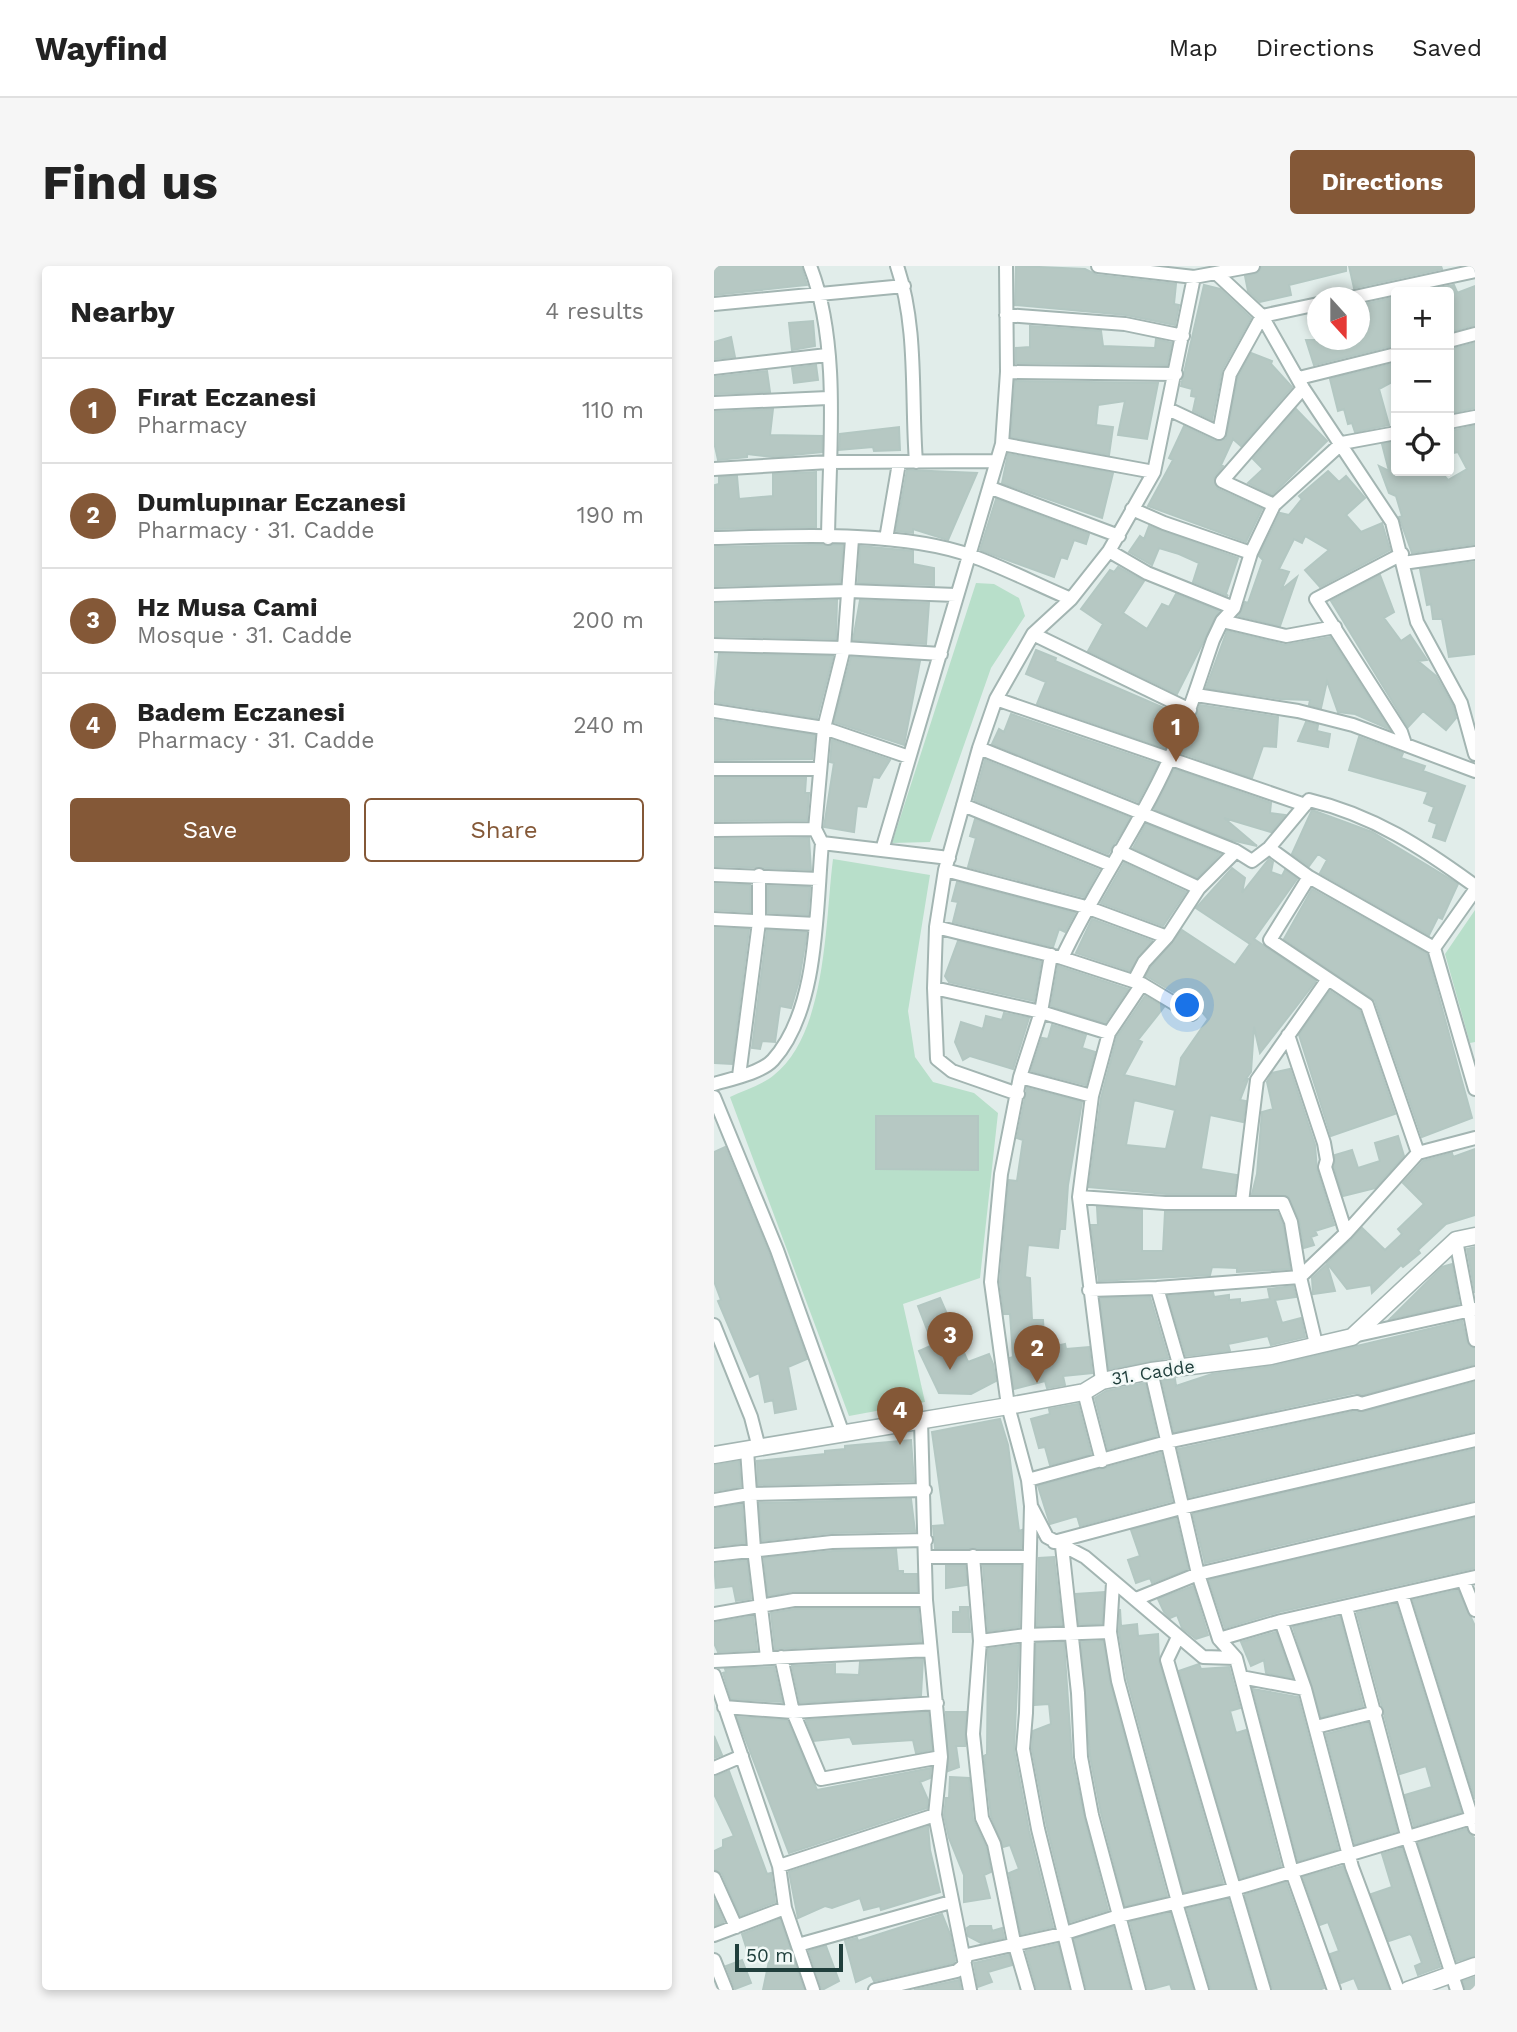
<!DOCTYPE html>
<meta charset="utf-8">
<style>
body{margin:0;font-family:"Work Sans",sans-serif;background:#f6f6f6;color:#222}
.controls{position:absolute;right:21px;top:21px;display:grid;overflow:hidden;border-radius:7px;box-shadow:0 4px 10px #0003}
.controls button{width:63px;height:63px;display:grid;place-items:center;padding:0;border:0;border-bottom:2px solid #e0e0e0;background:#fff;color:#222;font:35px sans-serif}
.compass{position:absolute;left:593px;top:21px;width:63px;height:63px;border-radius:50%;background:#fff;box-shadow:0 4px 10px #0003;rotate:159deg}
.scale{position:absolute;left:21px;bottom:18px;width:108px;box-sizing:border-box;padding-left:7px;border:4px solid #203f3c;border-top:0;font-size:19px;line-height:24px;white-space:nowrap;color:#203f3c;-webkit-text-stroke:5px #f2f9f7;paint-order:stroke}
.you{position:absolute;left:474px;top:740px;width:24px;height:24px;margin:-18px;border:5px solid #fff;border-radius:50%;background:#1a73e8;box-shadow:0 0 0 10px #1a73e833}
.badge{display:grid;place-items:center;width:46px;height:46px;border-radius:50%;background:#845837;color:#fff;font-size:23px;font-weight:700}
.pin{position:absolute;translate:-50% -58px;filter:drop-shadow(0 2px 4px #0008)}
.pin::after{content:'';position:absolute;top:37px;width:24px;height:21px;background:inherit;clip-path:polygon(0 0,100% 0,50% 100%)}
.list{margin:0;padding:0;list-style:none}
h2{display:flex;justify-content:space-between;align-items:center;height:91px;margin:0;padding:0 28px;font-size:30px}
h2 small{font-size:23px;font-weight:400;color:#767676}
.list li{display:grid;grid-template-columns:46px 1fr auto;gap:21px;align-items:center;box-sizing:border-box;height:105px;padding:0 28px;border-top:2px solid #e0e0e0}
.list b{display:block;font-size:26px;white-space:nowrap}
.list p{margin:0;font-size:23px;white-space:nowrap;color:#767676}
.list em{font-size:23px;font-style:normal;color:#767676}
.actions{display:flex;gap:14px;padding:21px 28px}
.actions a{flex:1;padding:16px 0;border:2px solid #845837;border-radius:7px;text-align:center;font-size:24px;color:#845837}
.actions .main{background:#845837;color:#fff}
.icon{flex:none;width:38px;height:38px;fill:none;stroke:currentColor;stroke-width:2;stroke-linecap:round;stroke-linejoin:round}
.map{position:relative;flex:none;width:761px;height:1724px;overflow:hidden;border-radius:7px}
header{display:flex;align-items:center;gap:42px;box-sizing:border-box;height:98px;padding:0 35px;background:#fff;border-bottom:2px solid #e0e0e0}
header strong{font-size:33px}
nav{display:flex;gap:38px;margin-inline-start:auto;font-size:24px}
.intro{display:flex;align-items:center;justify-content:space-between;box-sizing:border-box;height:168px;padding:0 42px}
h1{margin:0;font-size:49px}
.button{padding:18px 32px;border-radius:7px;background:#845837;color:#fff;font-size:24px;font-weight:700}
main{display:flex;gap:42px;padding:0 42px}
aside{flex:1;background:#fff;border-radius:7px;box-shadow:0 4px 10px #0003}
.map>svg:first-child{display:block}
</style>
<header>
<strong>Wayfind</strong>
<nav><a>Map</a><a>Directions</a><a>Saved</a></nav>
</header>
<div class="intro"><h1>Find us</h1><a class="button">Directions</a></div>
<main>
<aside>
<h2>Nearby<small>4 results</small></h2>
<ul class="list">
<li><span class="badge">1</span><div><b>Fırat Eczanesi</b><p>Pharmacy</p></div><em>110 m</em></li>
<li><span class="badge">2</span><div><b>Dumlupınar Eczanesi</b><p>Pharmacy · 31. Cadde</p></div><em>190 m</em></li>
<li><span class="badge">3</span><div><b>Hz Musa Cami</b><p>Mosque · 31. Cadde</p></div><em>200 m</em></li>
<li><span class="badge">4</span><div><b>Badem Eczanesi</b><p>Pharmacy · 31. Cadde</p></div><em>240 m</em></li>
</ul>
<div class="actions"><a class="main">Save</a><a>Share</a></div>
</aside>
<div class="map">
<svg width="761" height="1724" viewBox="0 0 761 1724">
<rect width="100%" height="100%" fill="#e1edea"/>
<path fill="#b8dfca" d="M262,317L280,318L305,332L311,350L277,402L216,576L178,577Z
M119,593L216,609L194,745L201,791L219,816L260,827L284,847L266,1012L189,1038L211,1136L135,1150L16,831C30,824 48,819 60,809C113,767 111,656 119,593Z
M761,644V776L756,777L731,688Z"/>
<path fill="#b6c8c3" stroke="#b3c7c2" stroke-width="2" fill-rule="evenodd" d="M0,0H87L93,19L0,29Z
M302,0L371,3L383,9L462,18L460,38L465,39L461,59L412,49L301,39Z
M548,0H632V5L575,19L577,29L546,36L534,25L531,10L544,7Z
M635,0H727L728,3L640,22Z
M490,19L506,23L537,52L508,104L498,154L479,145L482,131L477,130L478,123L467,120Z
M740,19L743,26H704Z
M761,20V59L735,66V30Z
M682,31V79L600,99L592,74H646V39Z
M99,55L101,80L78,84L75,57Z
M316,60L387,65L389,80L441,82L442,73L458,77L453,99L302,97V82L316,81Z
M17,71L21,91L0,93V76Z
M761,77V142L737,147L735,84Z
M537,87L558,95L557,98L578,121L527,180L519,173L507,199L509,200L500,212L504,223L548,243L532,276L434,240L459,194L455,192L470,160L501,175L512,173L524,111Z
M682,97V114L665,123L675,159L641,166L638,157L634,158L630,143L624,145L616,113Z
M102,99L104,114L80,117L78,102Z
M53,105L56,126L0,128V111Z
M301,115L444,117L433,173L404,169L411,135L384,139L382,159L399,161L395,189L297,171Z
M59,143L56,169L108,170V186L59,191L33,188V191L4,194L0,176V146Z
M582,143L613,175L558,229L534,217L549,203L539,193Z
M761,160V278L698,287L685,251L688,250L682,230L675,227L665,200L675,205L668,178L681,176L682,205H726L734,214L753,203L744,186L735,188V165Z
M185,161L186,184L160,185L159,181L125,184L126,168Z
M294,188L399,207L388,252L288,217Z
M193,204L263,207L234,274L199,263V267L182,265Z
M614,205L625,216L632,210L651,232L632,249L647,266L668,257L676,284L606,321L591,304L615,284L591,270L588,277L580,273L565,303L575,306L567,324L583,311L566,360L525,350L531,336L534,337L549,294L545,290L566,247L575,249L588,233L585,230Z
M102,206V261L0,263L1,219L5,218V211L23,210L25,233L59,230V208Z
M282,233L375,268L372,278L360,274L353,293L347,291L340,311L266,284Z
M435,260L524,292L512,328L514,330L479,316L485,297L465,288L445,282L438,299L415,286L426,270L430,273Z
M96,279H129L126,317L0,320V281Z
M146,280L199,285V298L220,302V319L144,317Z
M761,296V388L735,391L728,353H719L717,338L713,339L706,303Z
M404,301L430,315L409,347L433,363L448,338L455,341L462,328L505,345L463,428L374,385L389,358L367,343L396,304L400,306Z
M666,309L680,346L670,352L687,375L696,369L713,394L704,395L722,410L739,440L742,452L732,464L709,445L694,461L617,335Z
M123,334L122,373L0,370V338Z
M146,334L215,337L212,378L139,374Z
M513,365L571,379L616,371L675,463L641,448L624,446L613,415L607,442L595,439L596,434L566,433L492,422Z
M322,384L342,392L341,395L464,448L451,482L323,438L332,416L312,408Z
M5,388L119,390L103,452L0,436Z
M137,391L206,395L190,479L120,456Z
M486,439L564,451L562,481L549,480L538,512L467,487Z
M297,448L444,498L424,536L278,478L285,463L290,466Z
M0,454L101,469L98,493L0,494Z
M592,456L604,459L603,465L616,468L614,481L584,475Z
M645,471L689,487L687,492L711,500L709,505L751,520L731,575L719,571L723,558L715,555L720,541L710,537L714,526L635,504Z
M118,474L176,494L165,512L159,511L152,541L143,540L140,566L110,561L120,497L116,496Z
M271,494L416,552L394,588L260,534Z
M460,503L557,537L556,547L571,549L557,566L510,552L543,580L517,574L440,543Z
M0,512H92L91,527H95L93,554L0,555Z
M598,544L658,566L744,618L728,653L724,651L715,669L606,607L613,594L604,588L595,600L578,588Z
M261,553L385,604L370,631L254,601L262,572L256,570Z
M432,558L506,588L483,612L419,582Z
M95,572L97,604L0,600V573Z
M555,593L559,596L557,606L568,610L571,604L583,613L540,673L602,715L546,787L540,761L537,806L531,814L534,813L526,834L532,835L529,856L496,849L487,903L523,909L520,928H452L375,921L387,832L403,771L431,730L450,741L424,774L428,776L410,809L462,821L467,792L494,753L483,740L432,710L437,701L468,664L521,699L536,678L482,642L518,602L531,612L528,627ZM420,834L461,844L452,883L412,879Z
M410,597L472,626L449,660L387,637Z
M243,616L361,647L351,666L345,663L339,681L239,656L244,636L238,635Z
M0,618L36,619V646L0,644Z
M54,620L96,621L94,649L54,647Z
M598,623L713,688L758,852L708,871L661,735L570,673Z
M378,653L438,675L416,705L362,687Z
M0,662L35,663L18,798L0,797Z
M53,664L93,666L85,715L77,742L66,740L61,776L48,775L46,783L38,782Z
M244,675L327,696L320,735L235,716L231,710Z
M344,700L414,723L391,757L337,740Z
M616,725L646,745L681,848L617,870L585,769Z
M290,747L315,752L299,803L256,790L249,794L241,776L247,756L269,763L272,750L288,754Z
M338,759L372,769L368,782L381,786L372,819L317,805L328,772L334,773Z
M576,803L601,879L603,904L620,959L601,965L603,969L597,971L600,979L590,982L585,953L574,930L538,928L543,908L548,846L559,843L553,816L558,807Z
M313,822L368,836L354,919L351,963H346L344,982L314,979L311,1011L316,1012L318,1054H329L330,1069L338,1068V1081L351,1078L352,1083L375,1081L378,1107L349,1110L351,1119L333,1122L331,1115L300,1123L296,1092L299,1091L296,1048H290L286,1016L295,914L303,915L309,874L303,872Z
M162,850H264V904L162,903Z
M684,870L690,890L661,922L629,930L620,901L621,889L638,884L644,902L666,895L661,877Z
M11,881L55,987L93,1093L74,1101L82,1143L61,1147L59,1134L51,1136L45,1107L36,1111L4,1035L7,1034L0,1015V886Z
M761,883V949L732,958L704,984L706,987L689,1001L687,999L658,1027L657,1019L633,1023L613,997L648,962L671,984L688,968L684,963L710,938L689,917L709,895L738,887L739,891Z
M383,941L428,944V985H449L451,946H563L569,958L576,1003L523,1006V1002L498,1001L496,1009L385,1015L377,959H384Z
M761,981V1027L753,983Z
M613,998L621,1025L599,1028L598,1012Z
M738,998L745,1038L676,1053L728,1001Z
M579,1020L582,1031L561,1034L568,1057L587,1052L591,1071L557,1079L554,1070L514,1078L516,1085L472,1090L454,1030L499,1026L500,1031L515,1029V1034L526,1033V1037L556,1033L554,1023Z
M436,1031L454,1092L395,1103L386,1032Z
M226,1032L254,1096L275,1088L279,1098L282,1115L257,1128L225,1127L205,1085L219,1079L204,1040Z
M748,1055L753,1076L761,1083V1098L648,1129L641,1127L460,1166L448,1114L461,1113L462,1120L498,1108L559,1100Z
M761,1116V1165L475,1231L464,1183L642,1145L649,1146Z
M431,1117L443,1170L394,1183L381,1132L392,1125Z
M364,1138L377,1188L336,1199L331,1181L325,1182L317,1153L336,1148L335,1143Z
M286,1153L294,1179L305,1265L308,1264L307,1282H221L219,1260L231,1259L218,1166Z
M197,1174L200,1215L44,1219L43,1195L111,1188V1185L131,1183V1180Z
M761,1183V1234L491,1297L479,1248Z
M447,1187L458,1235L366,1260L363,1250L336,1258L324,1220Z
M25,1195L27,1221L0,1225V1199Z
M197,1233L201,1265L118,1267L48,1275L45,1237Z
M28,1238L31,1277L0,1280V1243Z
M462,1252L474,1303L438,1317L436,1312L422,1317L414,1294L426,1290L417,1264Z
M760,1252L761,1302L565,1346L511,1362L495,1314Z
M182,1283L184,1305H189V1308H203V1325H80L54,1330L50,1292L119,1285Z
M340,1291L348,1359L323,1360L325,1292Z
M33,1294L37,1333L22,1335L19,1320L2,1322L0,1298Z
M232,1300H251L253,1319L232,1322Z
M269,1300H307L305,1361L274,1365Z
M479,1320L494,1369L482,1373L468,1362L463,1349L456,1352L450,1346L444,1333Z
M744,1324L761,1360V1533L699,1334Z
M390,1326L388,1358H365L362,1328Z
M682,1338L747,1546L700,1560L691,1529L718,1521L712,1500L686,1508L643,1347Z
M246,1341H254L256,1366H239V1346H246Z
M81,1343H204L207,1376L61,1383L57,1347Z
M406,1343L407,1360L423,1358L424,1370L444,1368L445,1396L509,1617L470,1626L413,1413L405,1366Z
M39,1350L43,1384L4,1386L0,1377V1357Z
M626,1351L649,1440L607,1451L579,1361Z
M562,1366L578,1412L552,1407L550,1394L537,1400L527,1376Z
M389,1375L396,1417L453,1630L411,1640L387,1547L376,1490L367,1376Z
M350,1376L358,1493L370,1551L394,1644L356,1656L333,1561L318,1483L319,1465L337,1458L335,1438L321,1439L322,1377Z
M305,1379L300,1484L315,1565L339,1661L307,1668L295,1607L305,1603L296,1579L289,1581L277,1550L270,1490L273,1488L274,1383Z
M209,1393L207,1429L86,1437L78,1400L121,1398V1408L145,1409L146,1396Z
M485,1398L487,1403L515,1401L526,1442L516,1445L522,1467L532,1464L567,1600L526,1612L465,1405Z
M60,1401L68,1436L17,1433L9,1407L12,1406L11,1403Z
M539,1423L584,1431L624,1583L584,1595Z
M214,1446L218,1484L202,1487L199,1474L139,1478L136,1471L100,1475L92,1454Z
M232,1446H252L251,1480H242L245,1501L234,1505Z
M23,1451L73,1454L103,1524L217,1502L216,1512L206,1516L214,1534L213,1542L75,1587Z
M654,1457L683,1565L641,1578L612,1468Z
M0,1470L8,1489L0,1492Z
M15,1505L53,1608L57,1607L61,1636L26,1650L8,1608L0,1603V1585L9,1581V1574L20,1570L0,1528V1511Z
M236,1511L255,1512L259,1553L272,1581L277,1606L270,1609L276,1632L250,1636V1609L235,1572L230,1549L232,1532H235Z
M214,1560L216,1584L226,1626L167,1644L166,1640L150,1644L146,1632L118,1642L111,1640L84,1652L75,1606Z
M752,1563L761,1573V1690L743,1695L704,1577Z
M688,1582L726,1701L704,1709L701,1700L708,1697L698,1670L696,1668L675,1675L657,1628L678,1621L668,1588Z
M629,1600L630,1604L675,1724H645L640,1712L627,1717L616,1688L625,1685L614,1656L606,1659L589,1611Z
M572,1616L610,1722L605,1724H559L531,1629Z
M0,1633L10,1656L0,1660Z
M514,1633L541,1724H497L473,1643Z
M456,1647L479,1724H458L456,1718L434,1724L416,1656Z
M228,1648L236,1668L241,1695L239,1697L160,1715L157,1709L142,1716L131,1675L143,1672L144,1675Z
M66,1653L90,1724H49L55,1695L44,1684L34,1687L28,1668Z
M256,1660H277L278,1665L288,1662L290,1672L267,1677L254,1670L253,1662Z
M399,1661L416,1724H373L360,1673Z
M344,1678L355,1724H323L312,1685Z
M112,1680L125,1715L108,1724L95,1685Z
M295,1689L298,1699L274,1706L278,1716L264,1721L260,1697Z
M28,1694L37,1717L21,1723L12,1700Z
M761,1711V1724H752L749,1715Z
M245,1714L247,1724H200Z"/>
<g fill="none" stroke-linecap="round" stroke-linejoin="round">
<g stroke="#a3b5b2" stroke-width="16">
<path id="minor" d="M96,0C127,79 115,187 114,272
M183,0C204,62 197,132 202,196
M384,0L480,11L539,0
M503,8L548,50L589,122L678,256L703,356L747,437L761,488
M636,32L761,5
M0,38L190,20
M292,49L411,58L469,70
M735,75L761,68
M0,102L113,89
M293,106L462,108
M585,112L682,88
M0,137L114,132
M454,143L505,167L516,108L548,50L604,38
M735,156L761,151
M288,178L440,206
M0,203L115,196L282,195
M277,222L405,270
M560,239L508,215L589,122
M418,243L450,257L537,287
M0,272C76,270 187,264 258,290C291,302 324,319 357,333
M172,273L185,197
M395,285L433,307L520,342
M688,288L602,333L687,466L691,478
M689,297L761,287
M0,329L135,325L242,329
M508,355L572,370L621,361
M319,368L476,444
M0,379L130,382L227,388
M482,429L584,445L639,459L761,505
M282,433L591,539
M0,445L110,462L195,491
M265,482L522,585
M0,503H106
M249,539L397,599
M0,564L101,563
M108,577L101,563L110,462L130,382L138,273
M555,582L595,611L720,682L761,823
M168,584L288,178L293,106L292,0
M405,585L485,622
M231,604L372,641L453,671
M0,609L105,613
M595,611L556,674L653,739L704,887
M0,653L102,658
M222,661L348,692L428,718L478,748
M720,682L761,624
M337,689L327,746L306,811L287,908L277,1016L294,1140L314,1214L317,1240L333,1271L371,1291L489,1391L522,1392
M348,692C380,623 424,563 455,494C473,455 485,414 499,374L508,355L520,342L537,287L560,239L628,177L682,167
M420,715L430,696L453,671L485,622L522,585L538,595L555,582L595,534C659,549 709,582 761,620
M220,722L327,746L395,767
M574,769L610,877L613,894L611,901L632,967
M25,810L45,656V609
M306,811L378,830L395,767L428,718
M0,818C17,813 47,807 59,794C105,743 102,642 108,577L235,592
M304,828L238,805L223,793L220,722L222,661L231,604L265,482L282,433L319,368L357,333L395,285L440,206L480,11
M378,830L365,931L388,1115
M0,831L63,984L129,1168
M365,931L451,937H569L577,956L586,1011L443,1022L375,1024
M528,936L543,814L614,713
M742,974L761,1074
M443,1022L466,1101
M0,1059L37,1151L45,1182
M639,1070L761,1043
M602,1078L586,1011L632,967L704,887L761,872
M437,1105L484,1308L505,1373L522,1392L578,1606L620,1724
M370,1126L388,1195
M207,1155L212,1334L227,1491L221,1549L256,1724
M33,1184L40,1283L53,1391
M314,1214L453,1176L643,1136L647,1138L761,1107
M0,1234L35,1228L211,1224
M317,1240L312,1447L309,1483L324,1563L364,1724
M340,1276L467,1242L761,1174
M348,1280L364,1427L367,1491L378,1549L425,1724
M0,1289L118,1276L212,1274
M259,1290L266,1375L259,1468L268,1552L280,1578L300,1676L314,1724
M213,1291H314
M749,1314L761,1344
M399,1317L396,1366L404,1415L464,1636
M688,1328L761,1562
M422,1333L484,1308L761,1243
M632,1341L694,1573L743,1724
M0,1348L80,1334H212
M567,1355L591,1423L638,1601L684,1724
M464,1371L453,1394L550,1724
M505,1373L567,1355L761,1311
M266,1375L312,1369L396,1366
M67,1391L79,1446L107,1513L227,1491
M0,1395L216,1384
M0,1409L65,1600L71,1642L99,1724
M527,1411L591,1423
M10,1441L79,1446L223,1437
M602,1461L662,1446
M0,1502L28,1490
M65,1600L221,1549
M0,1612L22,1661
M462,1637L488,1724
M0,1669L71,1642
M84,1679L237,1636
M0,1694L12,1724
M161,1724L243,1705L249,1700L253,1689L348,1668L405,1650L520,1623L761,1551"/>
</g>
<g stroke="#a3b5b2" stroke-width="19">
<path id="tertiary" d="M0,1189L294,1140L370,1126L388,1115L437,1105L557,1090L638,1071L742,974L761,970
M694,1724L761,1700"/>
</g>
<use href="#minor" stroke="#fff" stroke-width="12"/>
<use href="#tertiary" stroke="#fff" stroke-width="16"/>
</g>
<g text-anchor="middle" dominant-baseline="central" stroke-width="5" stroke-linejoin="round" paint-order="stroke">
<g font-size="18" fill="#203f3c" stroke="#f2f9f7">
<text transform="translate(439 1106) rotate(-9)">31. Cadde</text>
</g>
</g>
</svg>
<div class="controls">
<button>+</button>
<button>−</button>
<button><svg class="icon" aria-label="locate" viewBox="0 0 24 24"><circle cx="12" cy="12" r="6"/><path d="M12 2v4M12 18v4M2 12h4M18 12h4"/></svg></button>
</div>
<svg class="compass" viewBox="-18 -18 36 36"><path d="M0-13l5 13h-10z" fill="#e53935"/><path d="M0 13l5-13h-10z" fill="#767676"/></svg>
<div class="scale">50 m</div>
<div class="you"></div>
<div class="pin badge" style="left:462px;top:496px">1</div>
<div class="pin badge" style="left:323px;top:1117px">2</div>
<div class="pin badge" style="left:236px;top:1104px">3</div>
<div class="pin badge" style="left:186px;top:1179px">4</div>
</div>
</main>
